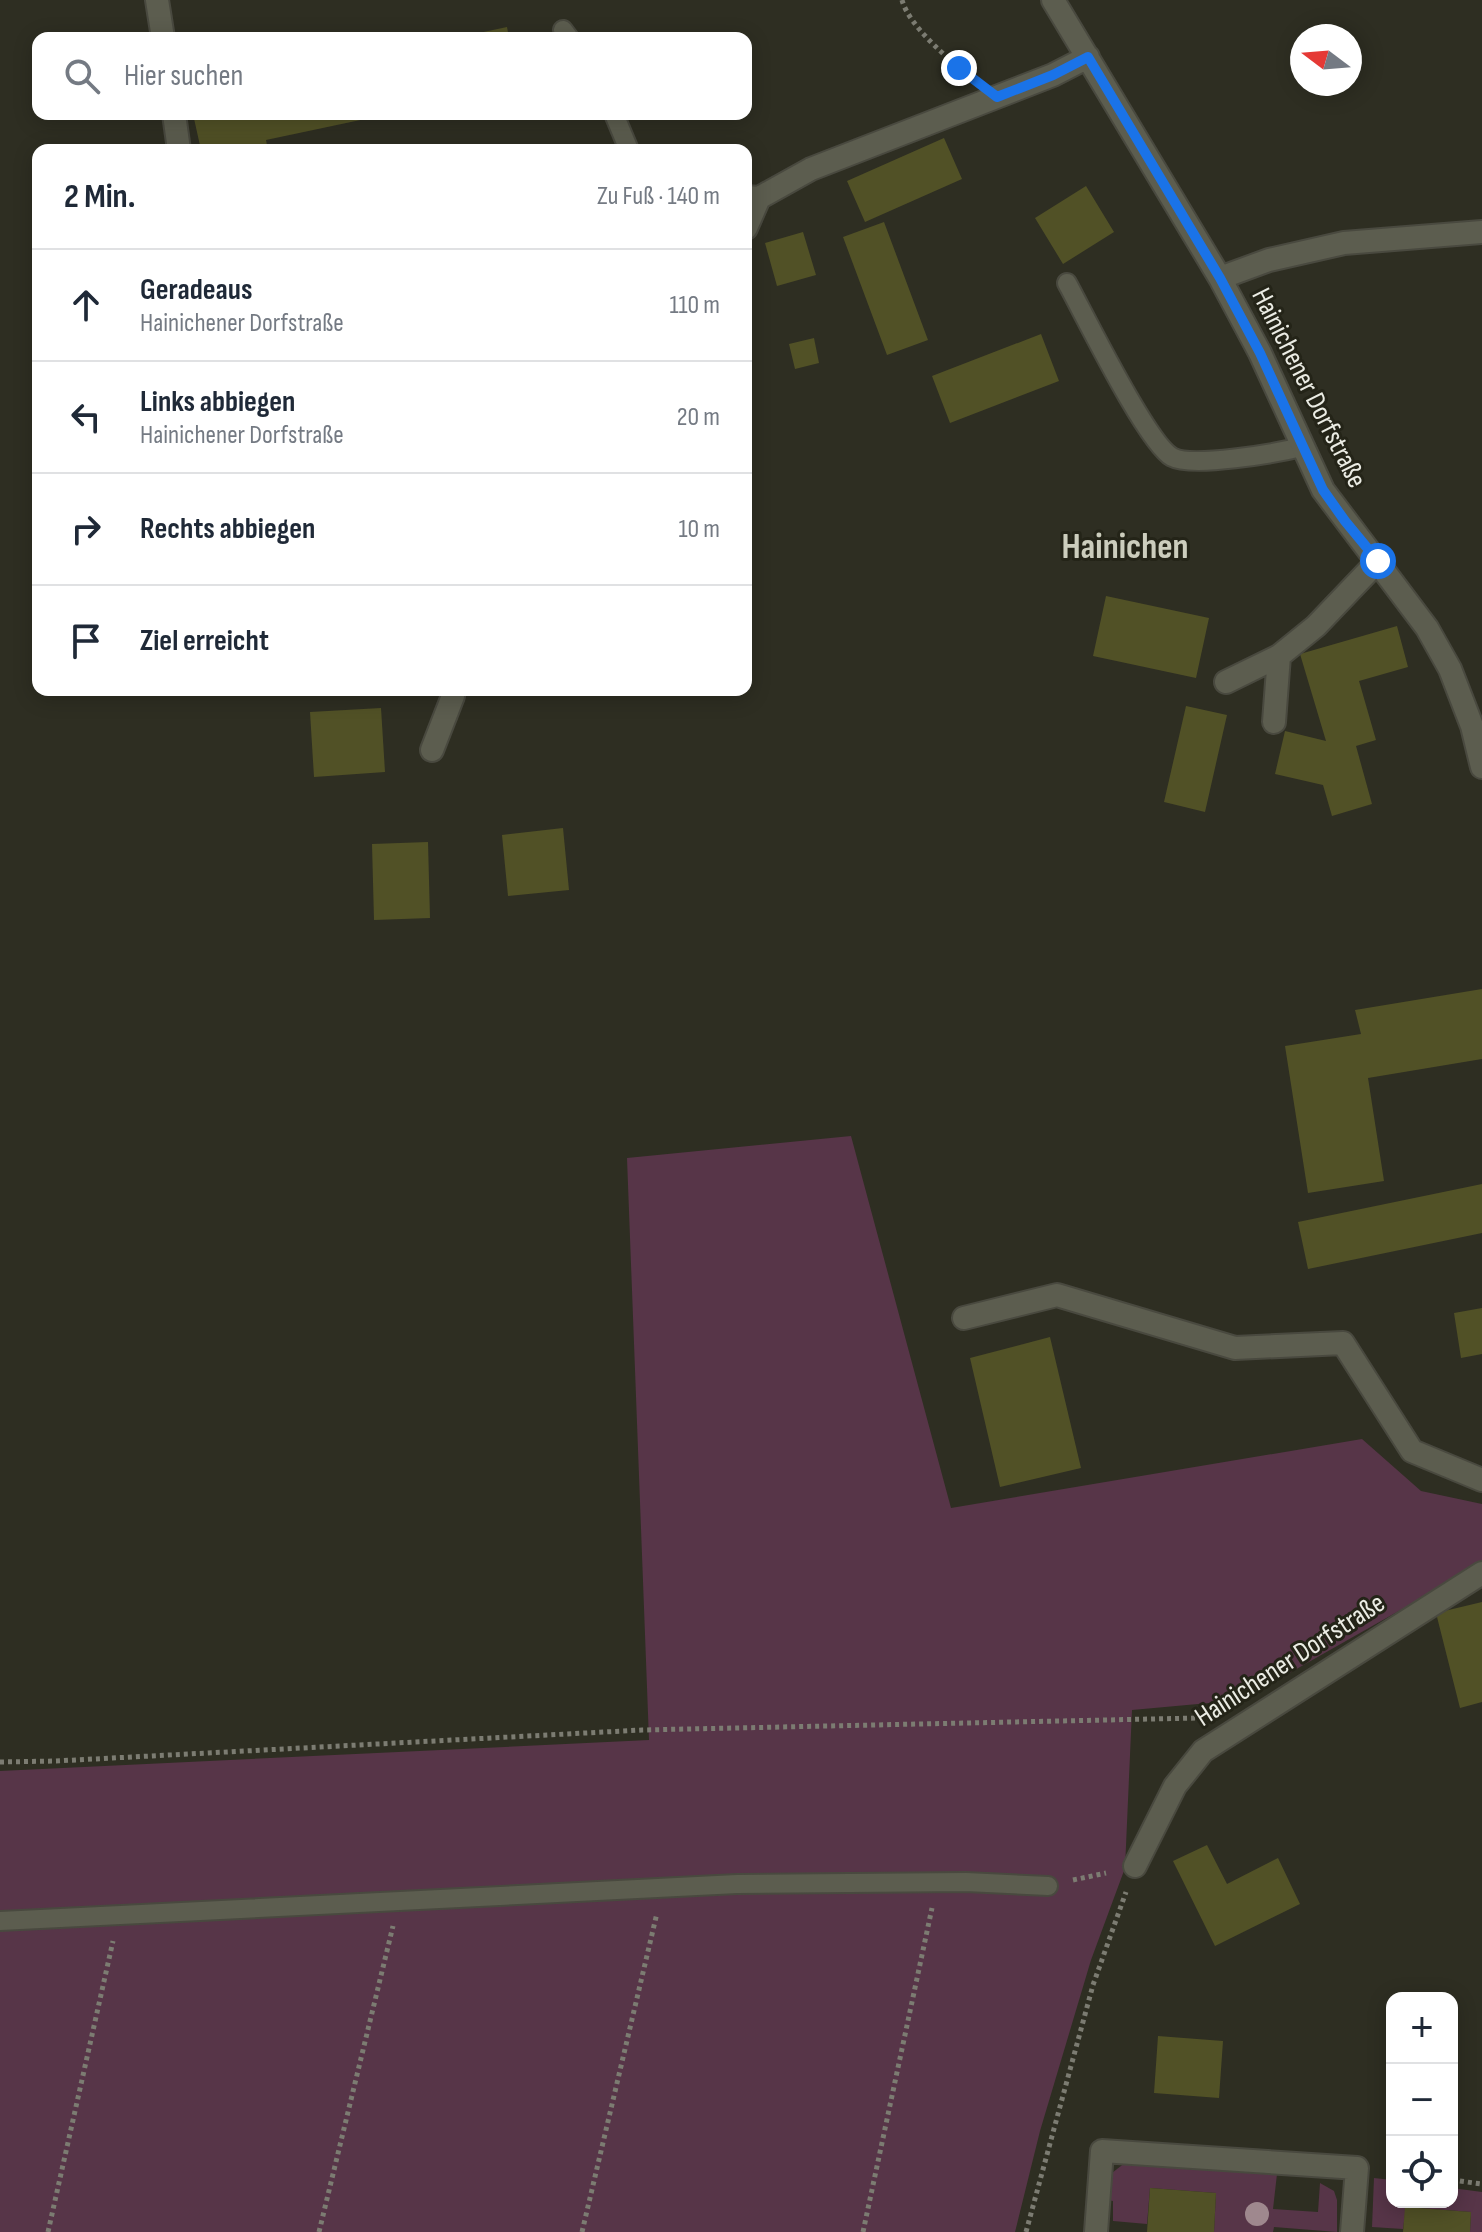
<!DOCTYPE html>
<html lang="de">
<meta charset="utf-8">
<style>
body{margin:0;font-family:"Sofia Sans Condensed",sans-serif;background:#f6f6f7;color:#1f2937}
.controls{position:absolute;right:24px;bottom:24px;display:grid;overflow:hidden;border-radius:16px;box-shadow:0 4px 20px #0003}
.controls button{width:72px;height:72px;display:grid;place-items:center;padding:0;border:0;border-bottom:2px solid #e0e1e3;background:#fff;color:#1f2937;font:40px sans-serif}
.compass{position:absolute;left:1290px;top:24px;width:72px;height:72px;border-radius:50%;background:#fff;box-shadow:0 4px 20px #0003;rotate:286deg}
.stop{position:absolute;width:24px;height:24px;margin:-18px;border:6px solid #1a73e8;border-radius:50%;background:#fff}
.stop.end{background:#1a73e8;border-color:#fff;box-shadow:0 2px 8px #0008}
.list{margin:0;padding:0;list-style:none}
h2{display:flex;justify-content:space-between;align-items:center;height:104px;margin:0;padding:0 32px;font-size:34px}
h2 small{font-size:26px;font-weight:400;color:#747a83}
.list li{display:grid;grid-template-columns:52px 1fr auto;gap:24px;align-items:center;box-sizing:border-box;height:112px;padding:0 32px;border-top:2px solid #e0e1e3}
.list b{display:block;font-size:30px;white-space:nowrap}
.list p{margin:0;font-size:26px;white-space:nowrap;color:#747a83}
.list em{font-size:26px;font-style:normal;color:#747a83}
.icon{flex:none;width:44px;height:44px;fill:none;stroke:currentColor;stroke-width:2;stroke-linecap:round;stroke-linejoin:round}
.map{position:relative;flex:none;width:1482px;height:2232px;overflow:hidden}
.search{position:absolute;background:#fff;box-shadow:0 4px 20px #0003;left:32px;top:32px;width:720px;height:88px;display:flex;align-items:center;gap:20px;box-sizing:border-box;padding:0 28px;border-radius:16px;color:#747a83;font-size:30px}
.panel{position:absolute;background:#fff;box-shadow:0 4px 20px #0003;left:32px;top:144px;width:720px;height:552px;border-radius:16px}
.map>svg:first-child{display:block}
</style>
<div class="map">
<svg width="1482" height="2232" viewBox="0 0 1482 2232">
<rect width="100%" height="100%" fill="#2e2e22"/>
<path fill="#573548" d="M851,1136L951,1508L1362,1439L1421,1491L1482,1504V1561L1457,1578L1242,1700L1132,1710L1125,1868L1091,1960L1040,2131L1015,2232H0V1771L649,1740L627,1158Z
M1139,2161L1187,2169L1277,2174L1273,2209L1318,2212L1320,2183L1334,2191L1337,2200V2232L1274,2227L1273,2232H1214L1216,2193L1150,2188L1147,2224L1113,2221V2201L1107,2200L1112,2173L1126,2162Z
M1374,2178L1392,2180V2202H1452V2188L1482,2192V2232H1470L1471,2212L1406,2207L1403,2229L1372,2227Z"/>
<path fill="#515126" d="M507,27L509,38H461L460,37Z
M193,114H384V115L266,140L268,150H201Z
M944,138L962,179L865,222L847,181Z
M1086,186L1114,232L1063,264L1035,218Z
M884,222L928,340L887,355L843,237Z
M803,232L816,275L777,286L765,243Z
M1041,334L1059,381L950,423L932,376Z
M814,338L819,363L795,369L789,344Z
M1106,596L1209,618L1196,678L1093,656Z
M1397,626L1408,667L1359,681L1376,740L1356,746L1372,804L1332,816L1323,785L1275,774L1285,731L1326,741L1300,654Z
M1186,706L1227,715L1205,812L1164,802Z
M381,708L385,772L314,777L310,712Z
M563,828L569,890L508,896L502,835Z
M428,842L430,918L374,920L372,844Z
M1482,989V1059L1368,1078L1384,1181L1308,1193L1285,1046L1361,1034L1355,1010Z
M1482,1184V1233L1308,1269L1298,1222Z
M1482,1308V1354L1461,1358L1454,1313Z
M1050,1337L1081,1468L1000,1487L970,1358Z
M1482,1602V1702L1460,1708L1436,1613Z
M1207,1845L1227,1884L1278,1858L1300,1904L1215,1946L1173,1861Z
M1158,2036L1223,2041L1219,2098L1154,2093Z
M1150,2188L1216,2193L1214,2232H1147Z
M1405,2207L1471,2212L1470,2232H1403Z"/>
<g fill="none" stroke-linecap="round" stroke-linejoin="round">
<g stroke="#49493f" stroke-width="22">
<path id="service" d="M563,30L569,38
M614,114L629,150
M1067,283C1085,316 1147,443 1172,457C1192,468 1277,453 1301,447
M0,1921L737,1884L966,1882L1048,1886"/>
</g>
<g stroke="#49493f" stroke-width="26">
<path id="minor" d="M157,0L163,38
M1053,0L1220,278L1260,353L1323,490L1427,628L1450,669L1472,726L1482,767
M174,114L179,150
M746,197L759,198L811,169L1053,75L1088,57
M746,228L759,198
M1220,278L1269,260L1344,243L1482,232
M1226,682L1279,656L1316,626L1378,561
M1274,722L1279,656
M432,750L453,696V690
M964,1318L1057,1295L1235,1348L1343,1343L1412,1451L1482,1480
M1135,1866L1175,1786L1203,1751L1482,1573
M1096,2232L1102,2151L1357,2168L1352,2232"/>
</g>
<path stroke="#7c7c72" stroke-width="5" stroke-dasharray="4 4" stroke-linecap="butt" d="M902,0C909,26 949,60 970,76
M0,1762L56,1761L642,1730L1198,1718
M1073,1880L1106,1873
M1452,2180L1482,2184
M48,2232L113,1941
M319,2232L393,1926
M582,2232L657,1913
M863,2232L932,1908
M1026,2232L1093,1985L1126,1892"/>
<use href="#service" stroke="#5c5d4f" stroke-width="18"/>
<use href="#minor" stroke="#5c5d4f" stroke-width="22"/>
</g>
<circle fill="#9f888e" cx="1257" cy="2214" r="12"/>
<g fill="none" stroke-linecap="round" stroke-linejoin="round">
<path stroke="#1a73e8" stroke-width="10" d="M959,68L997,97L1053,75L1088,57L1220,278L1260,353L1323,490L1345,521L1378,561"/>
</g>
<g text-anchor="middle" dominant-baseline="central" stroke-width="6" stroke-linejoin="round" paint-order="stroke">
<g font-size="28" fill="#ebece4" stroke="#242418">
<text transform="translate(1309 388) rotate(63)">Hainichener Dorfstraße</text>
<text transform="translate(1290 1660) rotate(-33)">Hainichener Dorfstraße</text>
</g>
<g font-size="36" font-weight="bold" fill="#cccdbd" stroke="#242418">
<text x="1125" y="547">Hainichen</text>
</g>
</g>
</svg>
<div class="controls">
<button>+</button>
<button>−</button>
<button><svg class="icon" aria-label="locate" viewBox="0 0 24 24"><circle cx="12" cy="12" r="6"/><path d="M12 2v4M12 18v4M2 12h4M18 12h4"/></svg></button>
</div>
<svg class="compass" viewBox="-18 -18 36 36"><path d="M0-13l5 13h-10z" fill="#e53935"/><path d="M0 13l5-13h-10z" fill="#747a83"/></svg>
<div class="stop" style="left:1378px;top:561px"></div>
<div class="stop end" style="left:959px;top:68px"></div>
<div class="search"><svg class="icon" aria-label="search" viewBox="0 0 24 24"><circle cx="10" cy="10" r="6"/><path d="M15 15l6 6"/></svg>Hier suchen</div>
<section class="panel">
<h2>2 Min.<small>Zu Fuß · 140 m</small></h2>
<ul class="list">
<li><svg class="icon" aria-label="ahead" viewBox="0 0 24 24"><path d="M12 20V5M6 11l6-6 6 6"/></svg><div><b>Geradeaus</b><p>Hainichener Dorfstraße</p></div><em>110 m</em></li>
<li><svg class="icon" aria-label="left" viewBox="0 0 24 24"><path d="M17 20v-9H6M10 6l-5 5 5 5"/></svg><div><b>Links abbiegen</b><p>Hainichener Dorfstraße</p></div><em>20 m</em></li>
<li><svg class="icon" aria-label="right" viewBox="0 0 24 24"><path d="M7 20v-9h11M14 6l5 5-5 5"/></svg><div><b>Rechts abbiegen</b></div><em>10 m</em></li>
<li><svg class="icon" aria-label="arrive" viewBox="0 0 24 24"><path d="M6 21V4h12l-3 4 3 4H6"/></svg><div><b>Ziel erreicht</b></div></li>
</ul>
</section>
</div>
